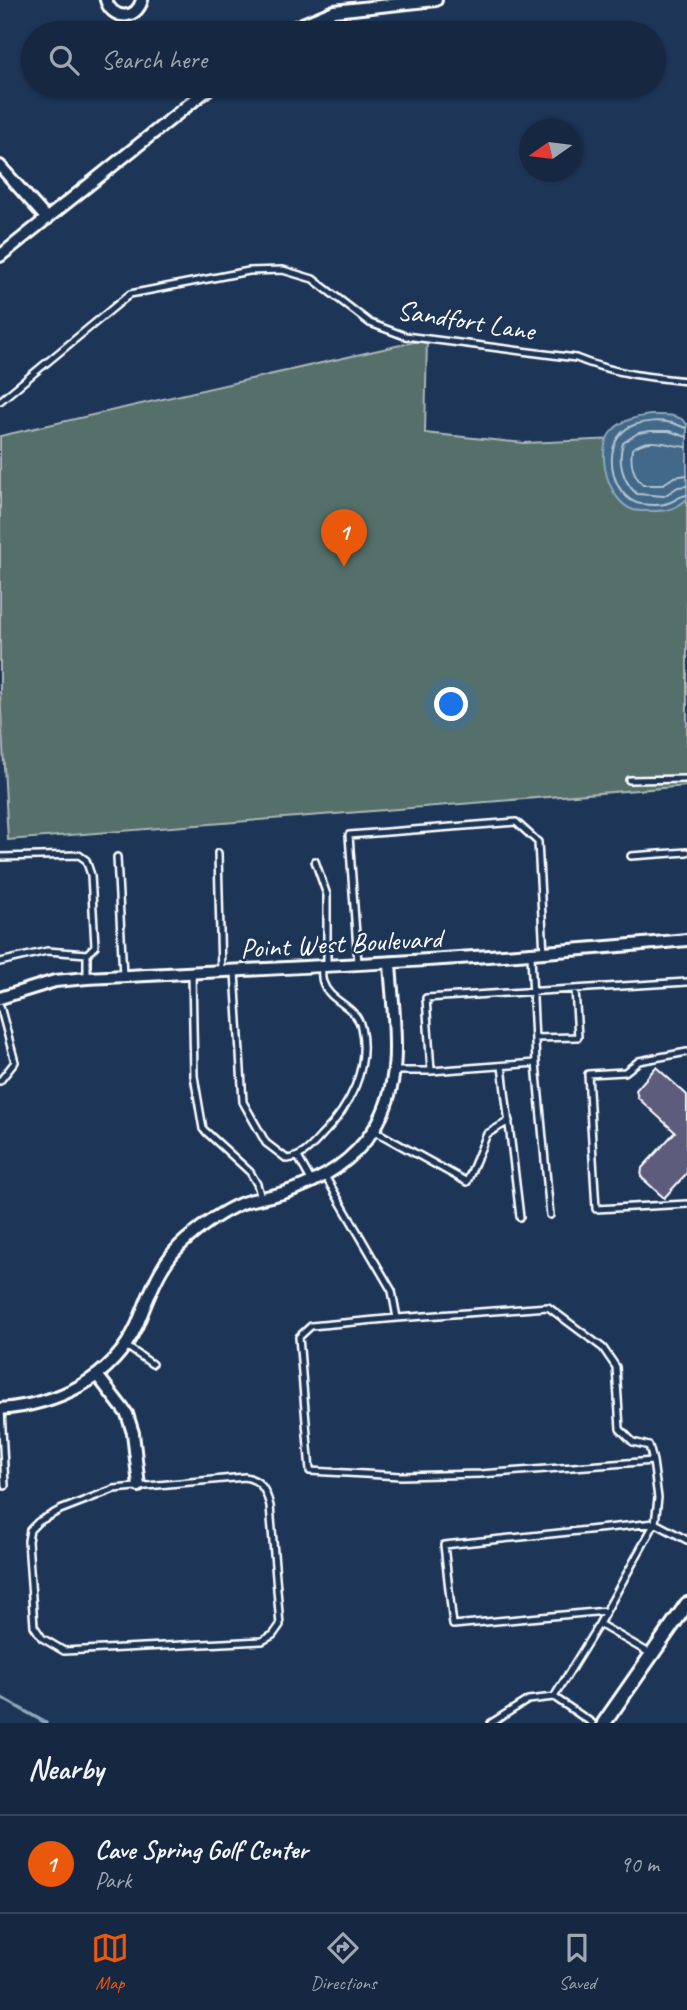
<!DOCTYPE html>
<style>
body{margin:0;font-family:Caveat,sans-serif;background:#23344c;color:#f1f3f6}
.compass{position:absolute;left:519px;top:119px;width:63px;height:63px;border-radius:50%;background:#162841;box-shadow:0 2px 5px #0004;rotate:256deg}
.you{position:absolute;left:452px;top:705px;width:24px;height:24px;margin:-18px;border:5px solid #fff;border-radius:50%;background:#1a73e8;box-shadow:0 0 0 10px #1a73e833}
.badge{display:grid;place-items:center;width:46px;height:46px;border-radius:50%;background:#ea580c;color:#fff;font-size:23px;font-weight:700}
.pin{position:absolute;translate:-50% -58px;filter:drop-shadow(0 2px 4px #0008)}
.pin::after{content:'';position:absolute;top:37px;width:24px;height:21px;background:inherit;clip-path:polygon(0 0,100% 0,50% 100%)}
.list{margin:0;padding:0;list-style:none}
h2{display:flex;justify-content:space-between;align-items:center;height:91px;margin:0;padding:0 28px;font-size:30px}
h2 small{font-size:23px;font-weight:400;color:#9ea6b1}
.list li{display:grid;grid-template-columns:46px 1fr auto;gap:21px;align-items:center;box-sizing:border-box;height:98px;padding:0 28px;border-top:2px solid #35445a}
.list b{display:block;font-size:26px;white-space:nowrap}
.list p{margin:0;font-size:23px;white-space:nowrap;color:#9ea6b1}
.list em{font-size:23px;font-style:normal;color:#9ea6b1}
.icon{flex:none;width:38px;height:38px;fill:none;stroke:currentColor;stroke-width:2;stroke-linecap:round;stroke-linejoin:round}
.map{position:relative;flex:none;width:687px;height:1723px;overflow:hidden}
.search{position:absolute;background:#162841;box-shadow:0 2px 5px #0004;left:21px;right:21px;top:21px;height:77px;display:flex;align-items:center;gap:18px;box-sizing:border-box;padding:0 24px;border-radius:38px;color:#9ea6b1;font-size:26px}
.sheet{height:189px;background:#162841}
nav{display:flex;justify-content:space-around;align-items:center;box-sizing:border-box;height:98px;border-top:2px solid #35445a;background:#162841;font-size:19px;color:#9ea6b1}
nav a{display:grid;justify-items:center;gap:4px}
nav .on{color:#ea580c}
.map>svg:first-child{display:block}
</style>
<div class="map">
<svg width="687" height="1723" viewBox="0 0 687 1723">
<rect width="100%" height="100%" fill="#1d3557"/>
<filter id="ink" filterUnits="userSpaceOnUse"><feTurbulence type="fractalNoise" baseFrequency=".0143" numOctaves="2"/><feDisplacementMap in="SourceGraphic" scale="14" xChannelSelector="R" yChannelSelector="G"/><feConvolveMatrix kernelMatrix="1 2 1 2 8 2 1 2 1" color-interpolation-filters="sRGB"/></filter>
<g filter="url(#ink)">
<path fill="#556f6b" stroke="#aab7b5" stroke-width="2" d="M427,339L425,433L524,443L687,436V786L8,840L0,692V436Z"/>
<path fill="#42698a" stroke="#8ea5b9" stroke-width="2" d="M650,415C663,415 678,413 687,424V499C676,509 667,511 653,511C645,511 638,512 631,509C608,499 595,452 611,432C621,420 636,417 650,415Z"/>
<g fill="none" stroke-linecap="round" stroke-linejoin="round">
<path stroke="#b3c3d0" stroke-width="2" d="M687,428C681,427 677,424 672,423C661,420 645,421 634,425C598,438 610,499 641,504C649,505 661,506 668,503C675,501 679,496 687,495
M687,437L669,431H651L638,433L623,443C617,462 623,482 637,494L664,496L678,487L687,486
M687,447C667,446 651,435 632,449C630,462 633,475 643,485H662L674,477L687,475"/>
<path stroke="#8ea5b9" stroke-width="3.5" d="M0,1697L46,1723"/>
</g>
<path fill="#5d5c7d" stroke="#fff" stroke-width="2" d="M656,1067L687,1095V1173L664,1198L641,1177L642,1168L675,1132L638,1098L636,1090Z"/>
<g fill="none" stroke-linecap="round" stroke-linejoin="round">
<g stroke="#fff" stroke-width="10">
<path id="service" d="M0,401L130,294L249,271L283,270L313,279L370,323L405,336L576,358C612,373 648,377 687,381
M629,780L687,779
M218,853L221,973
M631,856L687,852
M0,857L79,855L86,860L91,875L95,946L87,954V978
M117,857L123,976
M315,861L327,895V965
M0,962L47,951L87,954
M358,963L349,835L516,822L538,842L544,954
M235,972L243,1102L266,1143L287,1159C303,1157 311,1147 322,1135C350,1107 370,1068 361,1027C356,1005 329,1002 323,982C321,978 322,971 322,966
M192,974L194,1076L203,1129L250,1172L257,1184L261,1198
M0,1006L15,1062L0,1081
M535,1038L578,1037L575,989
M687,1052L639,1061L625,1072L588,1074L596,1209L687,1204
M536,1063L550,1215
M502,1066L520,1217
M395,1071H431L426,998L687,982
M431,1071L536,1063L531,955
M373,1130L467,1182L487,1134L509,1121
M298,1157L312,1182
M325,1176L392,1291L397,1318L311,1326L299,1337L310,1471L401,1476L480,1474L653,1461L658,1498L655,1523L444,1545L453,1625L606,1611
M397,1318L548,1307L603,1348L616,1367L620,1429L633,1442L649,1446L653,1461
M126,1346L152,1364
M1,1409L5,1486
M245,1477C261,1480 266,1490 270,1506L280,1625L273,1635L262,1641L64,1651L42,1638L34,1626L28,1541L30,1530L38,1522L60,1510L114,1489Z
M599,1624L651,1654
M554,1697L592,1723
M491,1723L528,1700L554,1697L599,1624L655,1523L687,1540"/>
</g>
<g stroke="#fff" stroke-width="16">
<path id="minor" d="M106,0C112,20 136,21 142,0
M281,33L334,11L436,0
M0,166L47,219
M0,256L212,86
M0,998L55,981L87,978C288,968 487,959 687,940
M97,1375L127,1414L133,1433L139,1486
M0,1409C57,1404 112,1380 137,1325C150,1294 160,1261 187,1239C202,1226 221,1212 240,1204C255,1198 271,1197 286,1192C322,1181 354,1160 374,1129C406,1080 393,1018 390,963"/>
</g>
<g stroke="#fff" stroke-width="18">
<path id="tertiary" d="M604,1723L687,1604"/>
</g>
<use href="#service" stroke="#1d3557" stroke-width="5"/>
<use href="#minor" stroke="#1d3557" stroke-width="10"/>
<use href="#tertiary" stroke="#1d3557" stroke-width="12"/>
</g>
</g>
<g text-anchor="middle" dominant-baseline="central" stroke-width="5" stroke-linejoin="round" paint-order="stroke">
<g font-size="28" fill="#fff" stroke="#1d3557">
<text transform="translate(466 320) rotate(9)">Sandfort Lane</text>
<text transform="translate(341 943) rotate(-3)">Point West Boulevard</text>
</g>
</g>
</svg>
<svg class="compass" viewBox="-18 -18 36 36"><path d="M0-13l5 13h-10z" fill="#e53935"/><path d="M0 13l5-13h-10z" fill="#9ea6b1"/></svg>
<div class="you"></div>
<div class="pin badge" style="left:344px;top:567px">1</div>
<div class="search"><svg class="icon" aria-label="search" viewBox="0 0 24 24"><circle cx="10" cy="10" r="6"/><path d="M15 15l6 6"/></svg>Search here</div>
</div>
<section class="sheet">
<h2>Nearby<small></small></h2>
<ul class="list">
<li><span class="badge">1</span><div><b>Cave Spring Golf Center</b><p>Park</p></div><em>90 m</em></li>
</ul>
</section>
<nav>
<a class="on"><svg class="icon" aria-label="map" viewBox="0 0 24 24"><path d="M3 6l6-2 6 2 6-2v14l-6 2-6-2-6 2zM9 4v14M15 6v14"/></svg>Map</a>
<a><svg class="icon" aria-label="directions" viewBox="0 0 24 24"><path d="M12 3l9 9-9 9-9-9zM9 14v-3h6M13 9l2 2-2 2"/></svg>Directions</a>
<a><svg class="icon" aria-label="saved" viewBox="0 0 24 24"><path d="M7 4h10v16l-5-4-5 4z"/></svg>Saved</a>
</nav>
